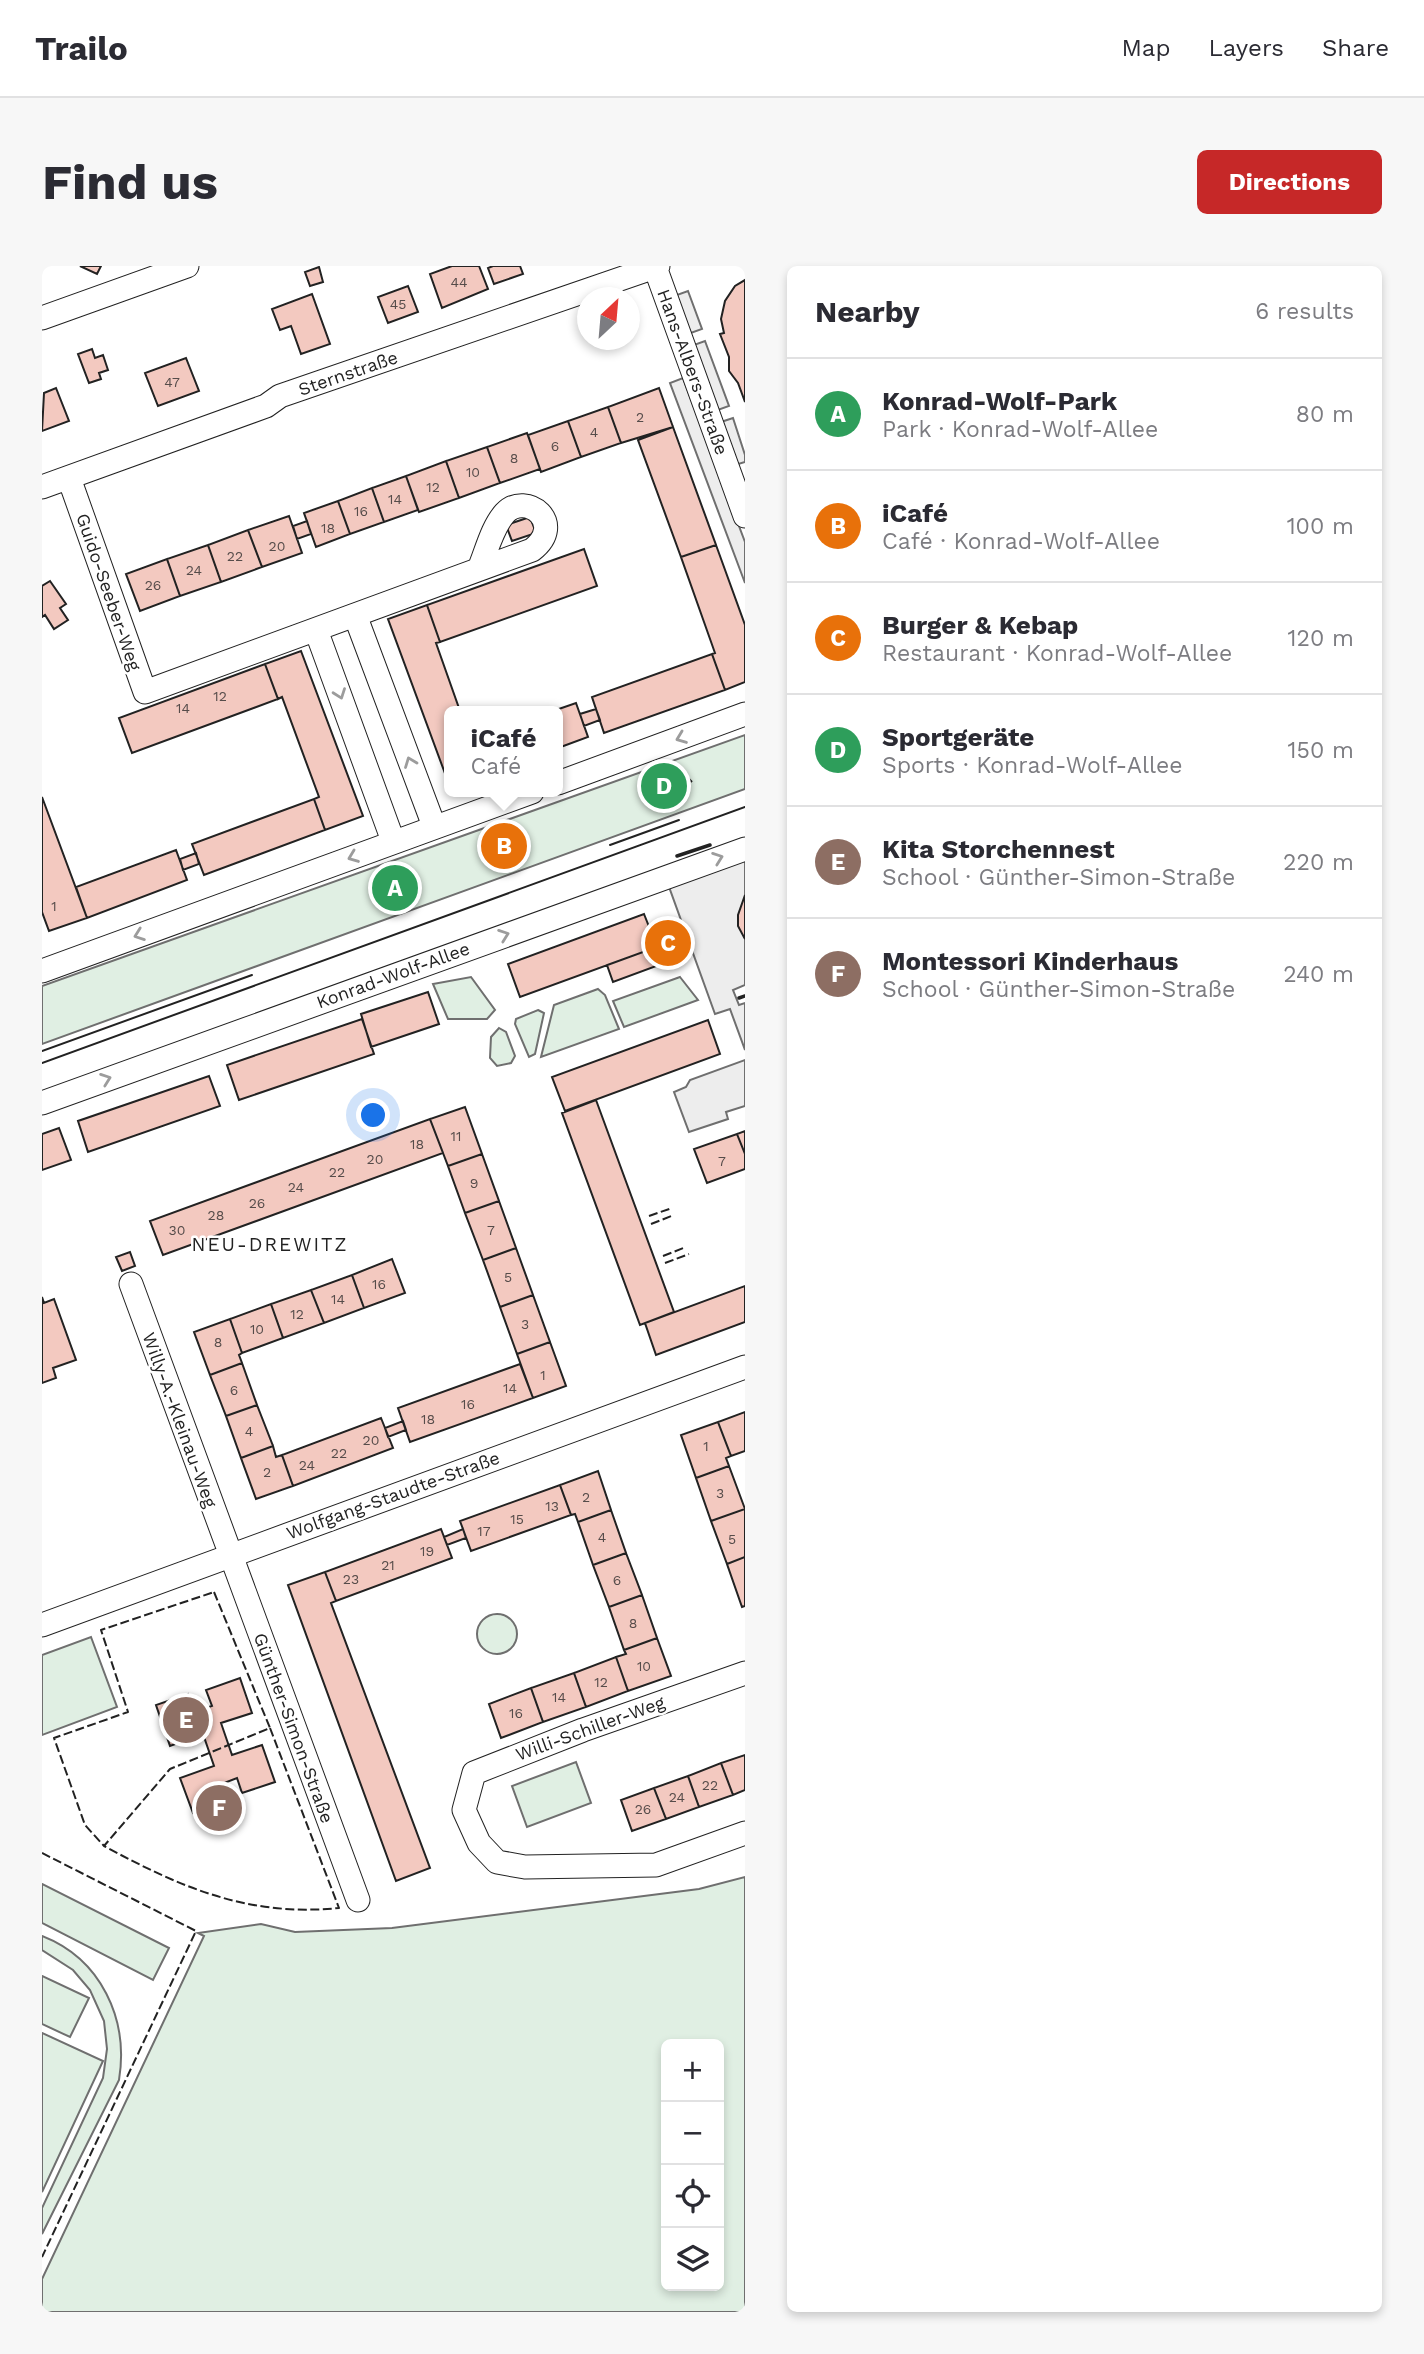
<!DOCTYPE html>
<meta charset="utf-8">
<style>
body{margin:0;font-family:"Work Sans",sans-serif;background:#f7f7f7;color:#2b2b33}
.controls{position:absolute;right:21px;bottom:21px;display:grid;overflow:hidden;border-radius:10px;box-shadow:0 4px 10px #0003}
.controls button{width:63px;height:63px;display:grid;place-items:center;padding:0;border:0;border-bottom:2px solid #e1e1e2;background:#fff;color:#2b2b33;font:35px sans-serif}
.compass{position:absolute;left:535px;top:21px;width:63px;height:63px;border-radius:50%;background:#fff;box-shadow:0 4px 10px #0003;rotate:26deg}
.you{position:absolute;left:332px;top:850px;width:24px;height:24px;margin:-18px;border:5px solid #fff;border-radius:50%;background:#1a73e8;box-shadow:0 0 0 10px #1a73e833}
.badge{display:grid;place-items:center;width:46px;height:46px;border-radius:50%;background:#c62828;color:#fff;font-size:23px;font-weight:700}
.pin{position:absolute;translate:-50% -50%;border:4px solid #fff;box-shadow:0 2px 7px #0006}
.popup{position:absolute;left:402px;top:440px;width:119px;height:91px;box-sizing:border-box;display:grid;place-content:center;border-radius:10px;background:#fff;filter:drop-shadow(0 2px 5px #0005);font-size:23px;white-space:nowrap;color:#7c7c81}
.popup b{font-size:26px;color:#2b2b33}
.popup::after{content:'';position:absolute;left:50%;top:100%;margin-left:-14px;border:14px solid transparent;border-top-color:#fff}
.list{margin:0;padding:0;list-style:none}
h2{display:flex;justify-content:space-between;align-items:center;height:91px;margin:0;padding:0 28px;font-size:30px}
h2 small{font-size:23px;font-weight:400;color:#7c7c81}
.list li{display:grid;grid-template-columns:46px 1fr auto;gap:21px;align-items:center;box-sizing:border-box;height:112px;padding:0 28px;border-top:2px solid #e1e1e2}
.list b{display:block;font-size:26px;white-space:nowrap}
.list p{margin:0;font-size:23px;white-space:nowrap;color:#7c7c81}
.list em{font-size:23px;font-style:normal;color:#7c7c81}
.icon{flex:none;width:38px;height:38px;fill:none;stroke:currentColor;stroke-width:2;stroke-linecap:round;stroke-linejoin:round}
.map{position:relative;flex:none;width:703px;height:2046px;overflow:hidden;border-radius:10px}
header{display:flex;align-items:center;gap:42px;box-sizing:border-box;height:98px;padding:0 35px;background:#fff;border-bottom:2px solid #e1e1e2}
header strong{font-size:33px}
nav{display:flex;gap:38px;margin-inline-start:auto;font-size:24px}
.intro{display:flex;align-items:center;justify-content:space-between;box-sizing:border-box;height:168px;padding:0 42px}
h1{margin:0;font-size:49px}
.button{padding:18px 32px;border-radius:10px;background:#c62828;color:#fff;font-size:24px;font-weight:700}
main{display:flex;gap:42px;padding:0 42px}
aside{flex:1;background:#fff;border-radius:10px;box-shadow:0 4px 10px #0003}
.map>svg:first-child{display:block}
</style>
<header>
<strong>Trailo</strong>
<nav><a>Map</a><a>Layers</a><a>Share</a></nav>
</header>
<div class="intro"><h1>Find us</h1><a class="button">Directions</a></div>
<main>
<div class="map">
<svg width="703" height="2046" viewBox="0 0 703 2046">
<rect width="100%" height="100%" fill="#fff"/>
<path fill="#e0efe3" stroke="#6f6f6f" stroke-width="2" fill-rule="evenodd" d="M703,469V523L0,778V720Z
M429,711L453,744L445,753H406L391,718Z
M638,711L656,734L582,761L571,735Z
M556,723L563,729L577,763L499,791L512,739Z
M496,744L502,747L493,788L487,791L473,758L474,753Z
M457,762L464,766L473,790L469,797L455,800L448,792L449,771Z
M435 1368a20 20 0 1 1 40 0a20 20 0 1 1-40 0Z
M49,1371L75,1441L0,1469V1389Z
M534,1496L549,1537L485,1561L470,1520Z
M703,1611V2046H0V2013L162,1670L156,1667L219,1658L253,1666L350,1662L657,1623ZM624,1778H677V2020H624Z
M0,1618L127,1682L111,1714L0,1657Z
M0,1670C59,1693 87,1753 77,1814L0,1968V1942L61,1812L65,1783L62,1755L48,1724L31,1704L0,1684Z
M0,1710L47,1732L28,1771L0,1758Z
M0,1767L61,1795L0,1926Z"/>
<path fill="#ededed" stroke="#6f6f6f" stroke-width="2" d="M646,25L660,63L646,68L632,30Z
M663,75L687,140L673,145L649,80Z
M641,112L703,276V317L628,117Z
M691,152L703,189V196L693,199L679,156Z
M703,590V719L691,724L697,739L703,737V784L688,743L673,748L626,618Z
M703,794V840L684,846L686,853L647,866L632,826L644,821L648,814Z"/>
<path fill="#f3c9c0" stroke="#222" stroke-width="2" d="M38,0H59L55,8Z
M410,0H437L446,23L400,42L388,8Z
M451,0H478L481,8L452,18L446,2Z
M277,1L281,16L268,20L263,6Z
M703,14V136L696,117L687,105V91L678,68L682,67L679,53L683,35L693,20Z
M366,20L376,46L346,57L336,31Z
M270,28L288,78L259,88L249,60L238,64L230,43Z
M50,83L53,92L61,89L66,104L57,107L59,113L47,117L36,88Z
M144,92L157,125L116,140L103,107Z
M14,122L27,155L0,165L2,127Z
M617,122L631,161L579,177L566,141Z
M566,141L579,177L539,191L526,155Z
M526,155L539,191L499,206L486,169Z
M631,161L674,279L639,291L596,174Z
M485,167L498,203L458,217L445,181Z
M445,181L458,217L417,232L404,195Z
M404,195L417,232L377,246L364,210Z
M364,210L376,244L342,256L330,222Z
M330,222L342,256L308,268L296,235Z
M296,235L308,268L274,281L262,247Z
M247,250L260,287L220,301L206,264Z
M488,251L494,267L470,275L464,259Z
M265,255L269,268L255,273L251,260Z
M206,264L220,301L179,316L166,279Z
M166,279L179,316L138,330L125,293Z
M674,279L703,359V416L683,424L670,388L673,387L639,291Z
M542,283L555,320L398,376L385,339Z
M125,293L138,330L98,345L84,308Z
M8,315L24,338L18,342L26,354L12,363L3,349L0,351V320Z
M385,339L398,376L394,377L418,445H408V521L346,353Z
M259,385L321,550L283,564L272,533L277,531L240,431L236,433L223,398Z
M670,388L683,424L562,467L550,431Z
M223,398L236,433L90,487L77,452Z
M534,437L546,471L516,482V445H511Z
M554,443L558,454L542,460L538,448Z
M0,531L45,652L7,665L0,646Z
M272,533L283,564L162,609L150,578Z
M475,565L482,583L448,596L441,577Z
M134,584L145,614L45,652L34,621Z
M154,587L157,598L141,604L138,593Z
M703,629V673L696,660V649Z
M602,648L615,681L478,731L466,698Z
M624,660L636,692L571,716L565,699L615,681L609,665Z
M386,726L397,758L329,781L319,748Z
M320,753L332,788L197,834L185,799Z
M666,754L678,788L523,845L510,811Z
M167,810L178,840L46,886L36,855Z
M554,834L632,1046L598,1059L520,847Z
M423,841L440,888L406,900L388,853Z
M388,853L401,887L121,989L108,955Z
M17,862L29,894L0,904V868Z
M703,865V888L695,868Z
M695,868L703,888V903L665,917L652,883Z
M440,888L457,935L423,947L406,900Z
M457,935L474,982L441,994L423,947Z
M474,982L491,1029L458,1041L441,994Z
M88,986L93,1000L80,1005L74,991Z
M350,993L363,1027L322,1042L310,1009Z
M310,1009L322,1042L282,1057L269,1024Z
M703,1020V1056L614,1089L603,1057Z
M269,1024L282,1057L241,1072L229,1038Z
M491,1029L508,1076L475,1088L458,1041Z
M0,1031L2,1037L12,1033L34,1094L11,1102L14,1112L0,1117Z
M229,1038L241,1072L200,1087L188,1053Z
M188,1053L200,1087L197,1089L200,1097L168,1109L152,1066Z
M508,1076L524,1120L491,1132L475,1088Z
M200,1097L215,1139L184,1150L168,1109Z
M478,1098L491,1132L368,1176L356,1142Z
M215,1139L231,1180L199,1192L184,1150Z
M703,1146V1185L689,1190L676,1156Z
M339,1152L351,1182L251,1220L240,1189Z
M361,1155L364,1164L346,1171L343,1162Z
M676,1156L689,1190L684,1192L687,1200L654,1212L639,1169Z
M231,1180L234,1191L240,1189L251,1220L214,1233L199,1192Z
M687,1200L703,1243L669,1255L654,1212Z
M556,1205L569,1244L536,1256L533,1248L529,1249L518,1219Z
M518,1219L529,1249L429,1285L418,1255Z
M703,1243V1291L685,1298L669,1255Z
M569,1244L584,1287L551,1299L536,1256Z
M399,1263L410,1292L294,1335L283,1306Z
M421,1263L424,1272L405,1279L402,1271Z
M584,1287L600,1329L567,1341L551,1299Z
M703,1291V1340L700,1341L685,1298Z
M283,1306L294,1335L289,1337L388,1602L354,1615L246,1319Z
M600,1329L615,1372L582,1384L567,1341Z
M615,1372L629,1410L586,1425L574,1391L584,1388L582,1384Z
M574,1391L586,1425L544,1441L532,1407Z
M532,1407L544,1441L501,1456L489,1422Z
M198,1412L210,1447L179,1457L190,1489L220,1479L233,1516L200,1527L195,1512L182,1517L188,1534L151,1547L138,1512L172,1500L161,1468L128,1480L114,1439L146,1428L152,1446L170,1440L164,1424Z
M489,1422L501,1456L459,1472L447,1438Z
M703,1489V1524L691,1529L679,1497Z
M679,1497L691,1529L657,1541L646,1510Z
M646,1510L657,1541L624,1553L612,1522Z
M612,1522L624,1553L590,1565L579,1534Z"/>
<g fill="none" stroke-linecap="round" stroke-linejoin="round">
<g stroke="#222" stroke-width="25">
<path id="minor" d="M613,1L703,250
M0,52L145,0
M27,212L103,426L490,284C525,257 484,225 463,247C450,261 444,287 437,303
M0,221L224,140L238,130L616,0
M313,349L392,560
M274,364L351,575
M516,517L703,448
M0,705L490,526
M0,837L703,583
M89,1018L316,1634
M0,1359L703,1101
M703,1407L541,1464L432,1507L422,1544L437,1577L455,1596L483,1601L614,1599L703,1567"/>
</g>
<use href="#minor" stroke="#fff" stroke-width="23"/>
<path stroke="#222" stroke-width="2" d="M568,579L637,554
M0,785L210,709
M0,797L703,541"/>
<path stroke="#222" stroke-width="2" stroke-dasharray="9 3.5" stroke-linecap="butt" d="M647,513L650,516
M607,950L630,942
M609,958L632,949
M621,990L644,981
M623,997L647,988
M172,1326L228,1462L128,1503L62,1580L43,1559L12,1472L86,1446L59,1364Z
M228,1462L297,1642C207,1651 140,1622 62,1580L128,1503Z
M0,1587L154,1665L0,1991"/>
<path stroke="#222" stroke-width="3.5" d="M635,590L668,579
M697,732L703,730"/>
</g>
<defs><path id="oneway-chevron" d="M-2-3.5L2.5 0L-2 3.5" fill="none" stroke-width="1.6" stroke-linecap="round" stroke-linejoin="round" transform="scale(1.75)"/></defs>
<g stroke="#9c9c9c">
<use href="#oneway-chevron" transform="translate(298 428) rotate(70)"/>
<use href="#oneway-chevron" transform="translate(639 472) rotate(159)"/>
<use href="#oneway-chevron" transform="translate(368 496) rotate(-111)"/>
<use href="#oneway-chevron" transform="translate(311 591) rotate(159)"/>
<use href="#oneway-chevron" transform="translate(676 592) rotate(-20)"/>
<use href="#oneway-chevron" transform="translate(97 669) rotate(160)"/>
<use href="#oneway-chevron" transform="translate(462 669) rotate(-20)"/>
<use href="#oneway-chevron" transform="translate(64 813) rotate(-20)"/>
</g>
<g text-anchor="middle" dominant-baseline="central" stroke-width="5" stroke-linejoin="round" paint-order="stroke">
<g font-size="14" fill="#564c4a">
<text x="417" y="16">44</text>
<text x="356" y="38">45</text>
<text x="130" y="116">47</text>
<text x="598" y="151">2</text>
<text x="552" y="166">4</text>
<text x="513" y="180">6</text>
<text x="472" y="192">8</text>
<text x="431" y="206">10</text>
<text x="391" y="221">12</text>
<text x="353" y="233">14</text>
<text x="319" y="245">16</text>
<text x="286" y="262">18</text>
<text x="235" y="280">20</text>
<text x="193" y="290">22</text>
<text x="152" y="304">24</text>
<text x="111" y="319">26</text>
<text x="178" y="430">12</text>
<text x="141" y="442">14</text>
<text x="12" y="640">1</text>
<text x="414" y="870">11</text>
<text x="375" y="878">18</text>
<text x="333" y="893">20</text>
<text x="680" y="895">7</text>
<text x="295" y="906">22</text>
<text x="432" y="917">9</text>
<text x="254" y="921">24</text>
<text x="215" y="937">26</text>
<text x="174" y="949">28</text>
<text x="135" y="964">30</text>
<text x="449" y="964">7</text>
<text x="466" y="1011">5</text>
<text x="337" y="1018">16</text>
<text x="296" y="1033">14</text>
<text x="255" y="1048">12</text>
<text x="483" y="1058">3</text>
<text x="215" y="1063">10</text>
<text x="176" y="1076">8</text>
<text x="501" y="1109">1</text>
<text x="468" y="1122">14</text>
<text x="192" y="1124">6</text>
<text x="426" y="1138">16</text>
<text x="386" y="1153">18</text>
<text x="207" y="1165">4</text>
<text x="329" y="1174">20</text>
<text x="664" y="1180">1</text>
<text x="297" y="1187">22</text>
<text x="265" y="1199">24</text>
<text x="225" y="1206">2</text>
<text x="678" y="1227">3</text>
<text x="544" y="1231">2</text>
<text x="510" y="1240">13</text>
<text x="475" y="1253">15</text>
<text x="442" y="1265">17</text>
<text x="560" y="1271">4</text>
<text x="690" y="1273">5</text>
<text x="385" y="1285">19</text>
<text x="346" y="1299">21</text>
<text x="309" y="1313">23</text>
<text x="575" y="1314">6</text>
<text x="591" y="1357">8</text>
<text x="602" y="1400">10</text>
<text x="559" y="1416">12</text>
<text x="517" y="1431">14</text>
<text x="474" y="1447">16</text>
<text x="668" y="1519">22</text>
<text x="635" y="1531">24</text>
<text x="601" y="1543">26</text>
</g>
<g font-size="18" fill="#222" stroke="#fff">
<text transform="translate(651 106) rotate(70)">Hans-Albers-Straße</text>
<text transform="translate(306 107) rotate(-19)">Sternstraße</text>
<text transform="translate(67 326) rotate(71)">Guido-Seeber-Weg</text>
<text transform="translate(351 709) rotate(-20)">Konrad-Wolf-Allee</text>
<text transform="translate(138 1154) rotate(70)">Willy-A.-Kleinau-Weg</text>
<text transform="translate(351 1229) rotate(-20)">Wolfgang-Staudte-Straße</text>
<text transform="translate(252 1462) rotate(70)">Günther-Simon-Straße</text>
<text transform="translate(548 1462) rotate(-20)">Willi-Schiller-Weg</text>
</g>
<g font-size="19" letter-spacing="2" fill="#222" stroke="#fff">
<text x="228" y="978">NEU-DREWITZ</text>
</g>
</g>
</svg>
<div class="controls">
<button>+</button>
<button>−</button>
<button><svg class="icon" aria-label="locate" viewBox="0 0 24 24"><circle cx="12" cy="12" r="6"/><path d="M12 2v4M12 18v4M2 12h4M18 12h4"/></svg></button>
<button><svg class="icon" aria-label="layers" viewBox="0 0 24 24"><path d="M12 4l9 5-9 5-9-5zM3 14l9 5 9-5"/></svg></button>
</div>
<svg class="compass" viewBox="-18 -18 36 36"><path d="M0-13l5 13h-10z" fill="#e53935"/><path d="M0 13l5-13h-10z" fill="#7c7c81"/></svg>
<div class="you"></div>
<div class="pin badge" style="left:353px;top:622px;background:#2e9e5b">A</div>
<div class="pin badge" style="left:462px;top:580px;background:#e8710a">B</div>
<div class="popup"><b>iCafé</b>Café</div>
<div class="pin badge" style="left:626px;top:677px;background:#e8710a">C</div>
<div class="pin badge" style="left:622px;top:520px;background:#2e9e5b">D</div>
<div class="pin badge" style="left:144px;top:1454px;background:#8d6e63">E</div>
<div class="pin badge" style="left:177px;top:1542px;background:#8d6e63">F</div>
</div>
<aside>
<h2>Nearby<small>6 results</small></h2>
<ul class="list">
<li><span class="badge" style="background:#2e9e5b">A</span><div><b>Konrad-Wolf-Park</b><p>Park · Konrad-Wolf-Allee</p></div><em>80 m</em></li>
<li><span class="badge" style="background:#e8710a">B</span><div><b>iCafé</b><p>Café · Konrad-Wolf-Allee</p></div><em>100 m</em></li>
<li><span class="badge" style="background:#e8710a">C</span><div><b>Burger &amp; Kebap</b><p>Restaurant · Konrad-Wolf-Allee</p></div><em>120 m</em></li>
<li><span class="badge" style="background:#2e9e5b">D</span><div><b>Sportgeräte</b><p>Sports · Konrad-Wolf-Allee</p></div><em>150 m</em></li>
<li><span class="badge" style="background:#8d6e63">E</span><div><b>Kita Storchennest</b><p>School · Günther-Simon-Straße</p></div><em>220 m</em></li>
<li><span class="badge" style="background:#8d6e63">F</span><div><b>Montessori Kinderhaus</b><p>School · Günther-Simon-Straße</p></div><em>240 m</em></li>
</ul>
</aside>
</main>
